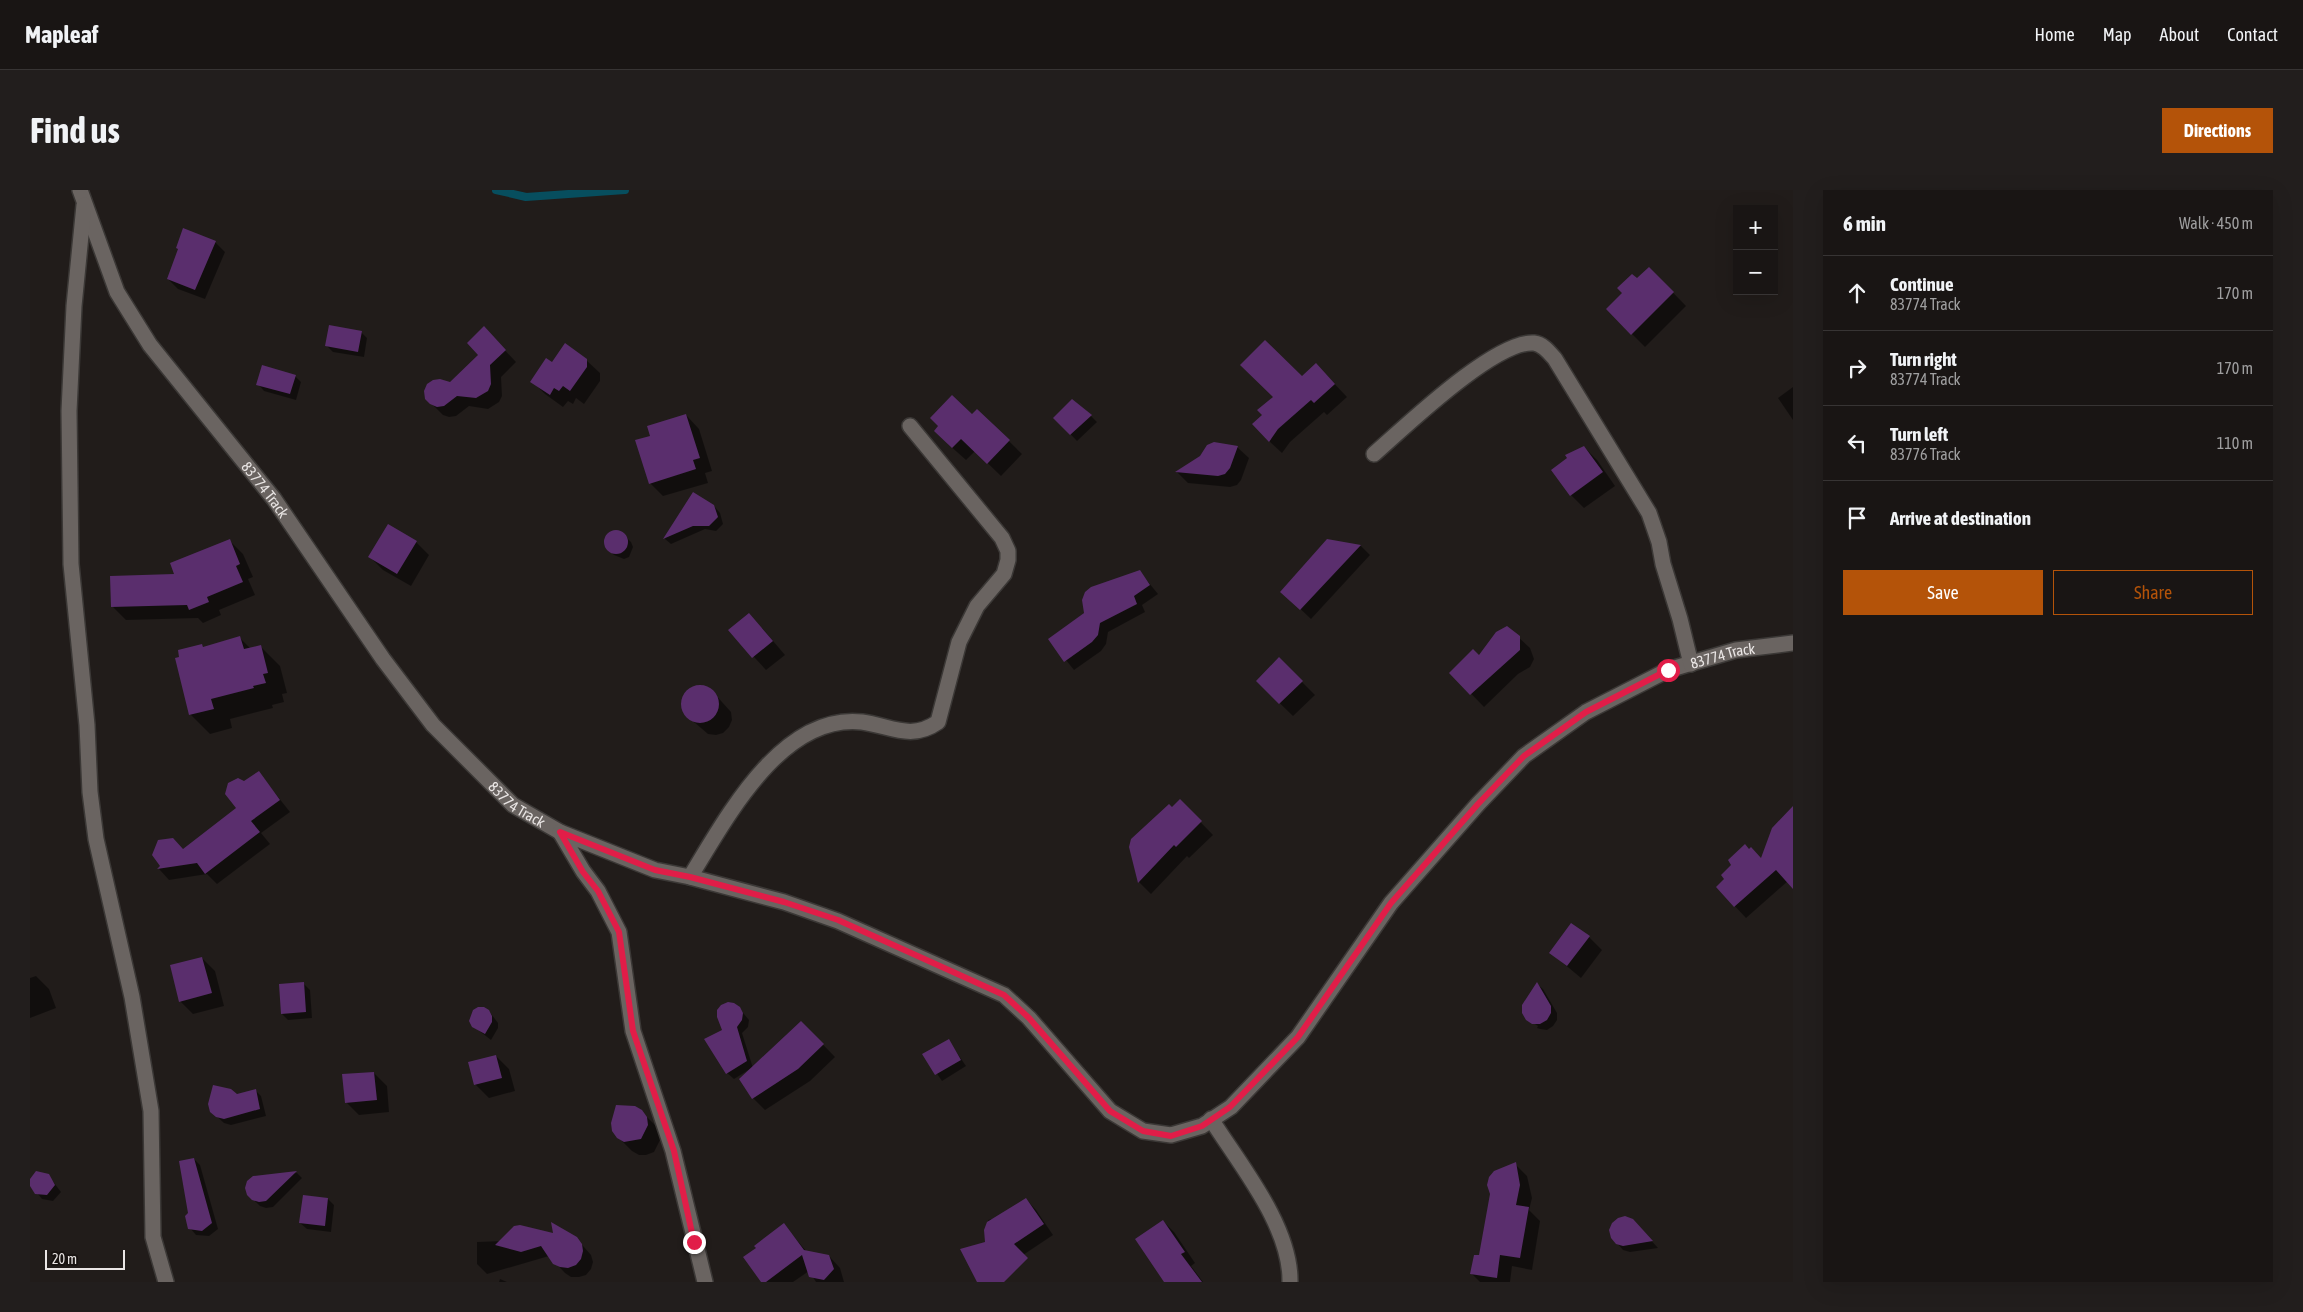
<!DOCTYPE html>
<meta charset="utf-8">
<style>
body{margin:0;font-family:"Asap Condensed",sans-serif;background:#221e1d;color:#f1f3f6}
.controls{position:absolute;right:15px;top:15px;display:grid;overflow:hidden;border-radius:0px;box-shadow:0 5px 20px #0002}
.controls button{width:45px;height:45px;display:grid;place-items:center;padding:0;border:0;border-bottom:1px solid #373434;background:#191514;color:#f1f3f6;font:25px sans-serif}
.scale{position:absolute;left:15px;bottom:12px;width:80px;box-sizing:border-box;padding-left:5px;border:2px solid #eae6e5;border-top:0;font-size:14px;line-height:18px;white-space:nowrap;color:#eae6e5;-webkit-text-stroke:4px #181311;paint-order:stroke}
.stop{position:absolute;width:15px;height:15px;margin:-11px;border:4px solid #e11d48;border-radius:50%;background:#fff}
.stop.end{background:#e11d48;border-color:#fff;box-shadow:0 1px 5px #0008}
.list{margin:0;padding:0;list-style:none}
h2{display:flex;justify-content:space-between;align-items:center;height:65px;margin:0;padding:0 20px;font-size:21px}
h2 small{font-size:16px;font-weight:400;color:#9f9fa0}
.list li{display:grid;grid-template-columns:32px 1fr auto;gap:15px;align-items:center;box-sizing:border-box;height:75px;padding:0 20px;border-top:1px solid #373434}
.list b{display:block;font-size:19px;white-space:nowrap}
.list p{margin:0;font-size:16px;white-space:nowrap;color:#9f9fa0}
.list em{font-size:16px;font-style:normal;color:#9f9fa0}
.actions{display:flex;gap:10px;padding:15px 20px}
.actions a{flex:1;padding:11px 0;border:1px solid #b45309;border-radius:0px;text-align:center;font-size:18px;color:#b45309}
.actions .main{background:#b45309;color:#fff}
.icon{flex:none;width:28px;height:28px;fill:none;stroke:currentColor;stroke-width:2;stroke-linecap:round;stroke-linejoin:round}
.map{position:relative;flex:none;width:1763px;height:1092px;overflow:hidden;border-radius:0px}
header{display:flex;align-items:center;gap:30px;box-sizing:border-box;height:70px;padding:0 25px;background:#191514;border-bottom:1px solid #373434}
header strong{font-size:24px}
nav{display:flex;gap:28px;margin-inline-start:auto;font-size:18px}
.intro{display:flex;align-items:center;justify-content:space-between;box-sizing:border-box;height:120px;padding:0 30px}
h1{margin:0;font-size:35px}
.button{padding:12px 22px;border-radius:0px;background:#b45309;color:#fff;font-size:18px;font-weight:700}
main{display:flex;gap:30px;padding:0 30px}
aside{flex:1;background:#191514;border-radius:0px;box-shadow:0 5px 20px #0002}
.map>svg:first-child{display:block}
</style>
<header>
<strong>Mapleaf</strong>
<nav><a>Home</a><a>Map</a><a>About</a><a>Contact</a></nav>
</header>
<div class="intro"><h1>Find us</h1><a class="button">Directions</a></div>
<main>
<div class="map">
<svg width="1763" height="1092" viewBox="0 0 1763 1092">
<rect width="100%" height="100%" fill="#211c1a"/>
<path fill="#0007" d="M185,52L195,62L175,109L148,99L138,89L149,59Z
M1619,78L1656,116L1615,157L1577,119Z
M454,138L486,172L471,187L472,206L469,212L458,219L439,216L426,226L419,227L413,225L401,213L450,165Z
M331,142L337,148L334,167L303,162L297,156Z
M556,170L570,183V191L554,214L546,208L543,214L538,211L533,217L515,204L502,191L522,174Z
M265,186L271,192L266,210L234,201L228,194Z
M1272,187H1298L1317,207L1297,225L1294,222L1260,252L1252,263L1239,251Z
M1763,197V230L1748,208Z
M947,220L992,264L971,286L945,261L936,270L918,254Z
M656,225L669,239L682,281L675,283L678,293L633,306L620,293L621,246Z
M1061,226L1067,232L1047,251L1025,228Z
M1207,257L1219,268L1211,290L1207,295L1200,297L1158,293L1147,282L1171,267Z
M1554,257L1567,270L1585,296L1554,318L1541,305Z
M663,304L684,316L690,323L693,334L686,341L675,339L641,354L635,349Z
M584,341L594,345L601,352L603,357L599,367L594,369L584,365L577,359L576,348Z
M1298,350L1331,356L1340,365L1281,429L1262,411Z
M200,351L213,364L223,387L218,389L225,405L189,420L191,425L173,433L168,428L96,430L83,417L146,385Z
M386,352L399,365L381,396L353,380L340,367Z
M1110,382L1128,404L1112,415L1115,422L1078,442L1076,454L1071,461L1044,480L1019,449Z
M732,438L755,465L736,480L700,441Z
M1486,445L1500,458L1504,469L1500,477L1488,484L1454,517L1421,483Z
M210,448L221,459L230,456L250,476L257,503L252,504L254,512L242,515L243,518L200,529L202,538L180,544L160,524L172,455L174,458Z
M1249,469L1285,505L1263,526L1227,491Z
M668,496L676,497L683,502L701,522L702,530L699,537L693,543L686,545L678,544L657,526L653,519L652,511L655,504L661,499Z
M229,583L260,622L231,643L240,654L187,694L177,684L139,690L129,679L208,618L215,593Z
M1150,611L1183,645L1159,668L1157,666L1121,704L1109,692L1142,618Z
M1763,618V692L1758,691L1716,728L1687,697L1732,670Z
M1541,734L1559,747L1572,760L1551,788L1521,763Z
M172,768L185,781L194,816L163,824L150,811Z
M6,786L19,799L26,818L0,828V788Z
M273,793L280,800L282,828L258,830L252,824Z
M1507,794L1513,799L1527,823V830L1523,836L1517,840L1510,839L1507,838L1508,836L1499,830Z
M709,818L719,830L718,837L712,843L723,878L771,832L805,867L780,891L735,920L723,908L720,879L704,889L697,883L694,841Z
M459,821L468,833V838L461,850L443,836Z
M918,850L936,876L912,891L894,865Z
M466,866L479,879L485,901L459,908L445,894Z
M344,883L357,896L359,922L329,925L316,912Z
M225,900L231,906L236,926L201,935L194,933L181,921L206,906Z
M611,921L625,935L630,941L631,948L624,962L616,965H609L602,961L588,947Z
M164,969L170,975L188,1039L179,1046L166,1045L160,1038Z
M1485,974L1497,986L1502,1008L1499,1020L1510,1031L1502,1080L1482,1076L1480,1092H1450L1442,1084Z
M267,983L272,988L243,1017L236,1018L230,1016L218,1004L223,987Z
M18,985L31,1002L23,1011L12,1009L0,994V991Z
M298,1009L304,1015L301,1042L277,1039L270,1033Z
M996,1009L1006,1020L1023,1045L987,1069L977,1059L958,1030L970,1027Z
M1133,1031L1144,1042L1165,1073L1161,1076L1173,1092H1136Z
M754,1035L777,1062L799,1066L810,1078L814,1092H786L779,1081L763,1092H733Z
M1609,1037L1628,1058L1600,1062L1593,1060L1587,1053Z
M546,1048L561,1065L563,1072L561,1079L556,1085L549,1087H541L535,1083L519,1066L457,1084L447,1074V1052Z
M470,1089L477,1092H469Z"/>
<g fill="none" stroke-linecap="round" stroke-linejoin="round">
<path stroke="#074e5e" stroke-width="8" d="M466,0L496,7L595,0"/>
</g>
<path fill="#5a2e6d" d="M153,38L186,51L165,100L137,89L148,59L146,58Z
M1619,77L1644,102L1601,145L1576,119L1592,103L1587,98L1602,84L1607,88Z
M299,135L332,141L328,162L295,156Z
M454,136L476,160L460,175L461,194L458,201L446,208L427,206L414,216L407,217L400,214L395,209L394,201L397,194L403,190L410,189L420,192L448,165L437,153Z
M1235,150L1272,186L1286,173L1305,194L1284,213L1281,210L1248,239L1239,252L1222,234L1232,225L1227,220L1243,207L1210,175Z
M535,153L557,169V177L540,201L533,196L529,201L524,198L520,205L500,192L516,168L522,172Z
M232,175L266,185L260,204L226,195Z
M922,205L942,224L947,219L980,250L957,274L931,249L922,258L904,241L908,236L900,228Z
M1042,209L1062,225L1040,245L1023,228Z
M656,224L670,268L663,270L666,279L619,294L605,250L620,246L617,236Z
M1184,252L1208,256L1200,278L1195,284L1188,286L1145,282L1170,266L1177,255Z
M1554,256L1573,282L1540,306L1521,280L1537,268L1535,265Z
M663,302L684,315L688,327L679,336H663L633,349Z
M358,334L387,351L367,384L338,367Z
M574 352a12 12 0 1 1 24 0a12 12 0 1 1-24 0Z
M200,349L210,374L206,376L213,392L177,407L179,412L159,420L157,415L81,417L80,386L144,384L140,373Z
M1297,349L1331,355L1270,420L1250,402Z
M1110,380L1120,395L1104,406L1107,414L1070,433L1068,445L1062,452L1034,472L1018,449L1054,423L1052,410L1055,402L1061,397Z
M719,423L743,451L722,468L698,440Z
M1477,436L1490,446V460L1440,505L1419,483L1443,459L1449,465L1466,442Z
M210,446L214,459L231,455L238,483L233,484L236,493L223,496L224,498L181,509L184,519L159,525L145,468L149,467L148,460L172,454L173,457Z
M1249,467L1273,491L1249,514L1226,491Z
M651 514a19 19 0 1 1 38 0a19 19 0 1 1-38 0Z
M229,581L250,610L221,631L230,642L175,684L167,673L127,679L130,676L122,665L128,650L143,648L153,659L206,618L195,604L198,593L208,588L214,591Z
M1150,609L1172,631L1146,657L1144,655L1108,693L1099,657L1101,649L1139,614L1142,617Z
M1763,616V699L1746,680L1704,717L1686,697L1694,689L1691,685L1701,675L1698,670L1715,654L1719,659L1721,657L1731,668L1742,638Z
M1541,733L1560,746L1537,776L1519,763Z
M172,767L182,803L149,812L140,775Z
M274,792L276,822L251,824L249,794Z
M1507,792L1521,816V823L1517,830L1510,834H1502L1496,830L1492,823V815Z
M698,812L704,813L710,817L713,823L712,830L707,837L717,871L696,884L674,849L692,840L687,827V820L691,815Z
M448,817H454L459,820L462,826V832L455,844L442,837L439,831L443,820Z
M771,831L794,854L768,879L722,909L709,889Z
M919,849L931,870L905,885L892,864Z
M466,865L472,888L444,895L438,872Z
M344,882L347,910L315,913L312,884Z
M183,895L201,899L207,904L226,899L230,919L194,929L186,927L180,922L178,914Z
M586,915L605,916L612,920L617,927L618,935L611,949L594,952L587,948L582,941L581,933Z
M164,968L182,1033L172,1041L158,1039L155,1026L158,1023L149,971Z
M1486,972L1490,995L1486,1015L1499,1017L1490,1068L1470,1065L1467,1088L1440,1084L1444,1065H1449L1460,1004L1457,995L1459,987L1464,981Z
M6,981L19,984L25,995L17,1005L5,1004L0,996V989Z
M267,981L236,1011L229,1012L222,1010L217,1005L215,998L217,991L223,986Z
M273,1005L298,1008L295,1036L269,1033Z
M996,1008L1014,1034L984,1054L998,1068L974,1092H947L930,1059L955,1052L954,1040L957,1032Z
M1595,1026L1603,1029L1623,1051L1593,1056L1586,1054L1581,1048L1579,1040L1582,1033L1588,1028Z
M1133,1030L1155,1062L1151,1064L1172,1092H1134L1105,1049Z
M521,1032L547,1047L552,1054L553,1061L551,1069L546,1075L538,1078L530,1077L523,1074L511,1056L491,1062L465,1055L484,1036L490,1035L523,1043Z
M754,1033L774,1060L799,1065L804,1079L794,1090L779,1087L772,1065L736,1092H731L713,1067L726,1058L724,1056Z"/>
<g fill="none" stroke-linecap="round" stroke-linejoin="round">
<g stroke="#3b3836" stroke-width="18">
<g id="street">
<path id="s1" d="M50,0L87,102L120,155L244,309L353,469L403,535L483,615L530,642L625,680L660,687L754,712L808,731L974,805L999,828L1080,921L1113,941L1141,945L1172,936L1201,917L1268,847L1361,713L1448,614L1494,566L1556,522L1638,480L1706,460L1763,453"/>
<path d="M54,15L44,116L39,221L41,374L57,535L60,602L66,649L102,807L121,921L123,1047L136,1092"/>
<path d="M1344,264C1375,237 1465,150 1504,153C1513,154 1519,162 1525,169L1619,323L1629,352L1633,374L1650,429L1661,474"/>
<path d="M530,642L553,681L568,701L589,742L603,841L643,961L675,1092"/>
<path d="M660,687C696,629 751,523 832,532C861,536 881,551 908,532L929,452L947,416L974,384L978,370V361L972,348L880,236"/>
<path d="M1181,929C1210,975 1261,1036 1260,1092"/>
</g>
</g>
<use href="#street" stroke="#6a6461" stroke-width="15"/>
</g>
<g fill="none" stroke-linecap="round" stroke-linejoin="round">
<path stroke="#e11d48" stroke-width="6" d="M664,1052L644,961L603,841L589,742L568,701L553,682L530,642L625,680L660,687L754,712L808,730L974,805L999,828L1080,921L1113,941L1141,946L1172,936L1200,917L1268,847L1361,713L1448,614L1494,566L1556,522L1638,480"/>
</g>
<g text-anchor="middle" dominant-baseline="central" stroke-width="4" stroke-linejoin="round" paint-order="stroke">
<g font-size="15" fill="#eae6e5" stroke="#181311">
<text stroke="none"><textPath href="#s1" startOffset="356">83774 Track</textPath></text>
<text stroke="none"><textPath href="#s1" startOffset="2261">83774 Track</textPath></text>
<text stroke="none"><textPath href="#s1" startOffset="761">83774 Track</textPath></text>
</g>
</g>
</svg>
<div class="controls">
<button>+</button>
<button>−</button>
</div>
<div class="scale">20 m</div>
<div class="stop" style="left:1638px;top:480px"></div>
<div class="stop end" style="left:664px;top:1052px"></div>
</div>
<aside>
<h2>6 min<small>Walk · 450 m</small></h2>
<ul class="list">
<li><svg class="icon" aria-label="ahead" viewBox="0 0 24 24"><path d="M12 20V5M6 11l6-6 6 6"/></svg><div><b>Continue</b><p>83774 Track</p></div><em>170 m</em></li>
<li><svg class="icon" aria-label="right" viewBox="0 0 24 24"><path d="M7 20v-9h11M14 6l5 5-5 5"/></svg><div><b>Turn right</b><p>83774 Track</p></div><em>170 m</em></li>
<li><svg class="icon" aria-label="left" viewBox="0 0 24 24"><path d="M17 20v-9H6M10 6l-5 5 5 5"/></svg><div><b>Turn left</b><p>83776 Track</p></div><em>110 m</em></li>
<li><svg class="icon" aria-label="arrive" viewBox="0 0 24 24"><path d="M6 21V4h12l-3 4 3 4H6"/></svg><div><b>Arrive at destination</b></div></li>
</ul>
<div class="actions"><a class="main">Save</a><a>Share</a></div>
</aside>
</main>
